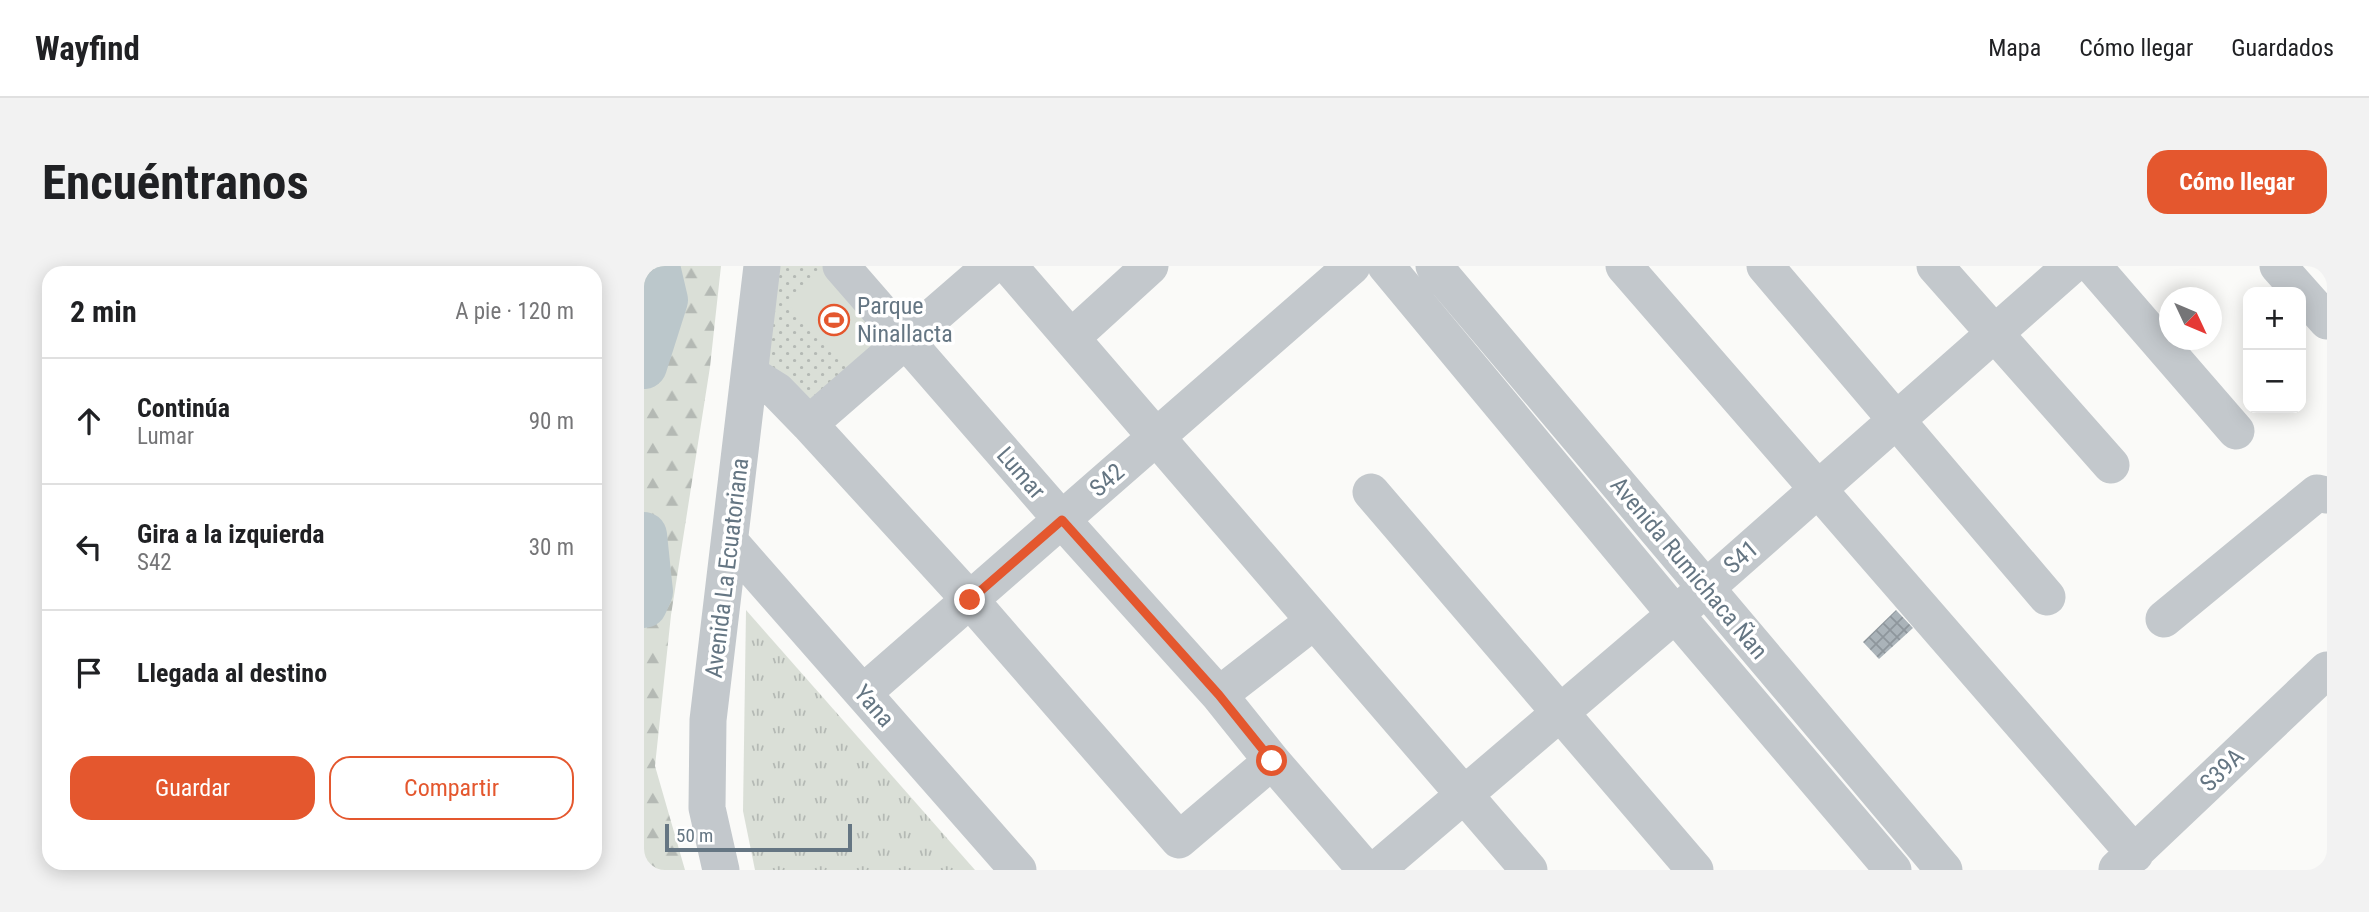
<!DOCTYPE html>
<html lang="es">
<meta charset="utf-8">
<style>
body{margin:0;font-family:"Roboto Condensed",sans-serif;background:#f2f2f2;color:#202124}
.controls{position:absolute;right:21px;top:21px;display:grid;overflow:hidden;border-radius:14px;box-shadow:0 4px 18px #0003}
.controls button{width:63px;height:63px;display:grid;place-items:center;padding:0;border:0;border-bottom:2px solid #e0e0e0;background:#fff;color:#202124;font:35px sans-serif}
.compass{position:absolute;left:1515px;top:21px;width:63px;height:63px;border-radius:50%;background:#fff;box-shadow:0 4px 18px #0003;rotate:134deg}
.scale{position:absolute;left:21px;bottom:18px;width:187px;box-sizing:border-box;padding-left:7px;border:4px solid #657683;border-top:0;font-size:19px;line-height:24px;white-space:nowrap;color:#657683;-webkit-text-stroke:5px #fff;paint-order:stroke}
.stop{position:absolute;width:21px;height:21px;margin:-16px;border:5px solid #e4572e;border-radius:50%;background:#fff}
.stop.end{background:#e4572e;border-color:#fff;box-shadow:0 2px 7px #0008}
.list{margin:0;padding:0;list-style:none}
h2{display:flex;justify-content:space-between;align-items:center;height:91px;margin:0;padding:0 28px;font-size:30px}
h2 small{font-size:23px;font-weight:400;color:#757577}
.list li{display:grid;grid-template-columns:46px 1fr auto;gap:21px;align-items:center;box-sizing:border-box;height:126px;padding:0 28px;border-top:2px solid #e0e0e0}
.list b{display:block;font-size:26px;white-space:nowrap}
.list p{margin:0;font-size:23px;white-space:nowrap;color:#757577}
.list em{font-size:23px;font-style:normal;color:#757577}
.actions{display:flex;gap:14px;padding:21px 28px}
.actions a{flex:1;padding:16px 0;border:2px solid #e4572e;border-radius:21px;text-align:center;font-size:24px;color:#e4572e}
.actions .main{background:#e4572e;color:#fff}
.icon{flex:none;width:38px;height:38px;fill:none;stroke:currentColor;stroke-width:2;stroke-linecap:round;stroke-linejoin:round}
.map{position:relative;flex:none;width:1683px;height:604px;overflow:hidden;border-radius:21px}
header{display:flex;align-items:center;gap:42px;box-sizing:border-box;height:98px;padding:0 35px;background:#fff;border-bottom:2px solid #e0e0e0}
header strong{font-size:33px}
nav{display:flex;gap:38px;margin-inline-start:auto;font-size:24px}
.intro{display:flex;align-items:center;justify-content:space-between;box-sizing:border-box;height:168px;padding:0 42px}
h1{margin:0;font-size:49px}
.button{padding:18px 32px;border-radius:21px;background:#e4572e;color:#fff;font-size:24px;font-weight:700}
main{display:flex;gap:42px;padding:0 42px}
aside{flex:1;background:#fff;border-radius:21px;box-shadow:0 4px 18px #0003}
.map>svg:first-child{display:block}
</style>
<header>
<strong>Wayfind</strong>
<nav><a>Mapa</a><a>Cómo llegar</a><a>Guardados</a></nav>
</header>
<div class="intro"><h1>Encuéntranos</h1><a class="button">Cómo llegar</a></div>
<main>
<aside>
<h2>2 min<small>A pie · 120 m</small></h2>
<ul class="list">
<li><svg class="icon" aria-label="ahead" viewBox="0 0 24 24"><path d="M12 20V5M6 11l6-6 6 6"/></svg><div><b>Continúa</b><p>Lumar</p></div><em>90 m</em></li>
<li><svg class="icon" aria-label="left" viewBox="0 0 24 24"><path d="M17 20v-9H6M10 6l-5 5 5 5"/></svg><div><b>Gira a la izquierda</b><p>S42</p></div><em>30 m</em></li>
<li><svg class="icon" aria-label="arrive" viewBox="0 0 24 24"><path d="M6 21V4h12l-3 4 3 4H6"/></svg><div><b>Llegada al destino</b></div></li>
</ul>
<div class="actions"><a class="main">Guardar</a><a>Compartir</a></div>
</aside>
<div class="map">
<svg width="1683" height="604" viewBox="0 0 1683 604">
<defs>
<pattern id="grass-tufts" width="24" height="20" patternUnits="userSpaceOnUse" patternTransform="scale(1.75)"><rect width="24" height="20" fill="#dadfd7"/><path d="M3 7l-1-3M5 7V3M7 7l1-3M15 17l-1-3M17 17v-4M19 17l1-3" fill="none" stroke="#b4b9b4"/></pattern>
<pattern id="forest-firs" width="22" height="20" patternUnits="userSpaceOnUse" patternTransform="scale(1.75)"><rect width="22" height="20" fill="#dadfd7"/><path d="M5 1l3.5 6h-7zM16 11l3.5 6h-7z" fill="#b4b9b4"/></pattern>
<pattern id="park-dots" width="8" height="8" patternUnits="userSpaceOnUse" patternTransform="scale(1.75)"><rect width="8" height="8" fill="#dadfd7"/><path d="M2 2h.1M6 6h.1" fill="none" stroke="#b4b9b4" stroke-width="1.8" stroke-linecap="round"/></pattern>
<pattern id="building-cross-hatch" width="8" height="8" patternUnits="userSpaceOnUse" patternTransform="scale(1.75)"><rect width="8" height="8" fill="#aab3b9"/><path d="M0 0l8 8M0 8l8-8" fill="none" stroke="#8e969c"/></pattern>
</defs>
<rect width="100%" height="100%" fill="#fafaf8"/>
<path fill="url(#grass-tufts)" d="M102,344L331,604H111L99,545Z"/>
<path fill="url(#forest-firs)" d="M0,0H77L66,101L27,349L11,500L41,604H0Z"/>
<path fill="url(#park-dots)" d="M128,0H190L255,73L165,151L121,101Z"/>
<path fill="#dadfd7" d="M177,4L238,71L203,101L142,36Z"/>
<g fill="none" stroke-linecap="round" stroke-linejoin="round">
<path stroke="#bbc7cb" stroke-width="46" d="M0,100L21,34L13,0
M0,269L6,326L0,339"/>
</g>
<path fill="url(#building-cross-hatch)" d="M1252,344L1269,362L1235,393L1219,376Z"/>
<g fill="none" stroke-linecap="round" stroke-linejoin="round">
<path stroke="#c3c8cc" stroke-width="37" d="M197,0L418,254L575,429L628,495L722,604
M365,0L885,604
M742,0L1031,348L1249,604
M790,0L1300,604
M980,0L1491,588
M1121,0L1403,331
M1291,0L1467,199
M1449,0L1592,165
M1634,0L1683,55
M427,72L506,0
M106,108L133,125L165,158L326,334L535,574L628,495
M165,158L347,0
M727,226L1051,604
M86,276L374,604
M1520,353L1673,227L1683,229
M219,427L708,0
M575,429L670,355
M1473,603L1683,404
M77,604L63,542L64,454L118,0
M732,604L1062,322L1427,0"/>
</g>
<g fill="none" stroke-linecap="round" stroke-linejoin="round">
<path stroke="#e4572e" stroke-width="9" d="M326,334L418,254L575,429L628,495"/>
</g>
<defs>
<g id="stadium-ring" transform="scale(1.575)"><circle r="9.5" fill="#fff" stroke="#e4572e" stroke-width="1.5"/><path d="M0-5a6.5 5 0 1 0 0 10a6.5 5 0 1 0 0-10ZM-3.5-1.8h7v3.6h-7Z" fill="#e4572e"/></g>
</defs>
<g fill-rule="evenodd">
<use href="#stadium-ring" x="190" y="54"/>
</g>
<g text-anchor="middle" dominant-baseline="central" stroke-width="7" stroke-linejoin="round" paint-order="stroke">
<g font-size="24" fill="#657683" stroke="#fff" text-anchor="start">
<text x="213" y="40">Parque<tspan x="213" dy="28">Ninallacta</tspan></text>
</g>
<g font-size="24" fill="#657683" stroke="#fff">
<text transform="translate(377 207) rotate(49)">Lumar</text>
<text transform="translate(463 214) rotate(-41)">S42</text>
<text transform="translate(1097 291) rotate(-41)">S41</text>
<text transform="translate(83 302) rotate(-83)">Avenida La Ecuatoriana</text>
<text transform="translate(1045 302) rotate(50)">Avenida Rumichaca Ñan</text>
<text transform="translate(230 440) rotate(49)">Yana</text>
<text transform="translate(1578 504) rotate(-44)">S39A</text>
</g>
</g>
</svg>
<div class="controls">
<button>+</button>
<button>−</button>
</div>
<svg class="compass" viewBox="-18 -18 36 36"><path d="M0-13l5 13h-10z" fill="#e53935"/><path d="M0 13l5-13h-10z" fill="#757577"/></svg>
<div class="scale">50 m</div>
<div class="stop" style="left:628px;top:495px"></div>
<div class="stop end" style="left:326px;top:334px"></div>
</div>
</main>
